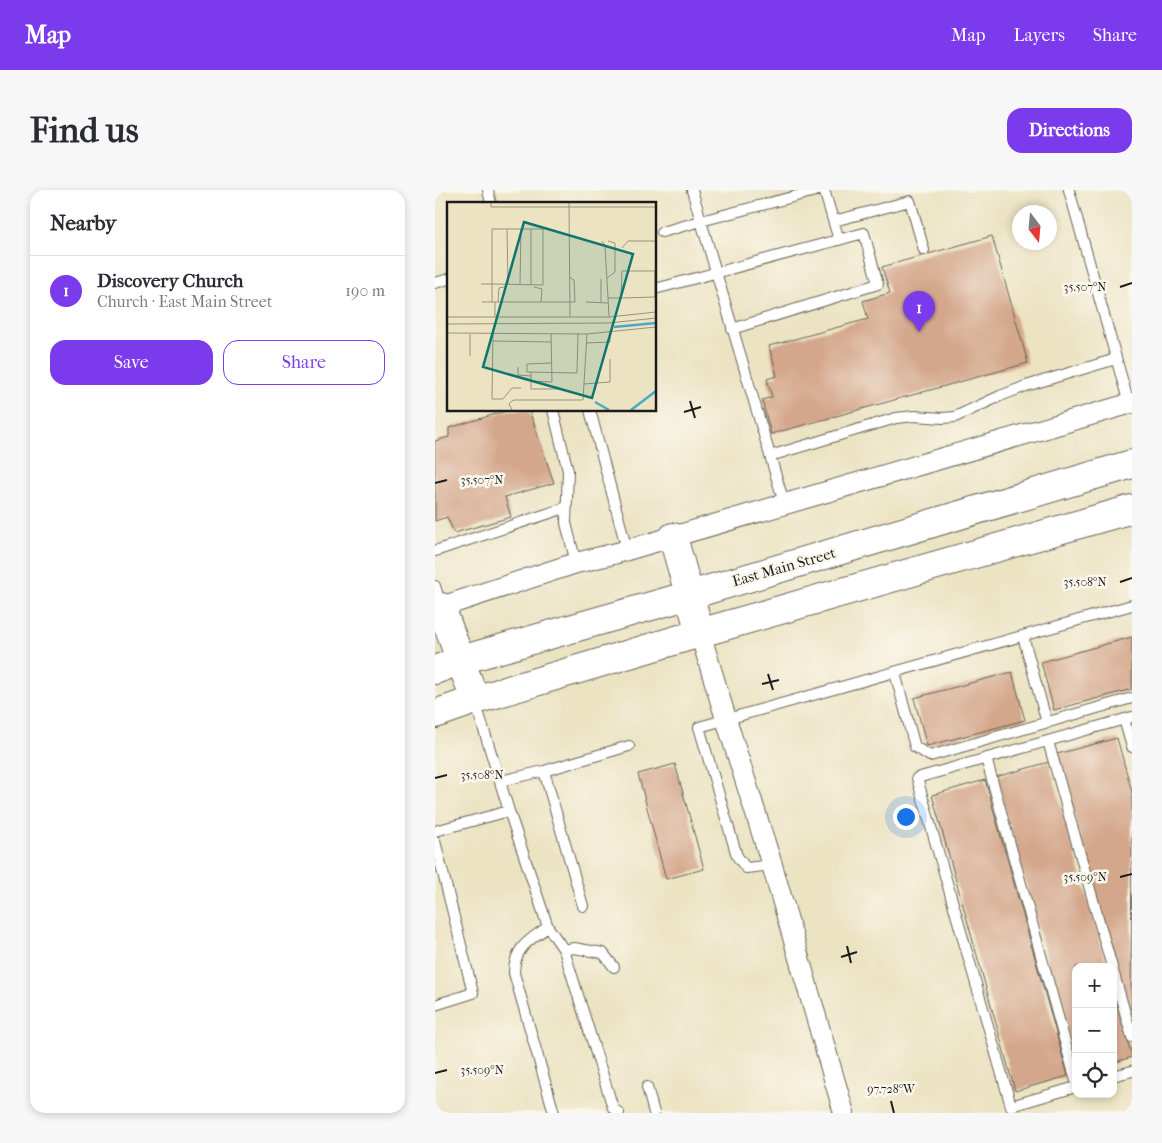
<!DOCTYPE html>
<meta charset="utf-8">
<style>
body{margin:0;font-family:"IM FELL French Canon",serif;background:#f7f7f7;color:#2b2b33}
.controls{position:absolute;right:15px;bottom:15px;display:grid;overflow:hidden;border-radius:10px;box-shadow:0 2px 8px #0003}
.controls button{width:45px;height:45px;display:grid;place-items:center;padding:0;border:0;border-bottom:1px solid #e1e1e2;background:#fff;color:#2b2b33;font:25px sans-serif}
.compass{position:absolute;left:577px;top:15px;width:45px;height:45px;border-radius:50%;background:#fff;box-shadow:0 2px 8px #0003;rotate:164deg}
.you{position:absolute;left:470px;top:626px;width:18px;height:18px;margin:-12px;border:4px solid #fff;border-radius:50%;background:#1a73e8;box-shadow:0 0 0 8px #1a73e833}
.badge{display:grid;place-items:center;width:32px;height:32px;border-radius:50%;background:#7c3aed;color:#fff;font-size:16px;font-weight:700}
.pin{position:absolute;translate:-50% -41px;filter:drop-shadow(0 1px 2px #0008)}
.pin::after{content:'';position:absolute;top:26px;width:18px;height:15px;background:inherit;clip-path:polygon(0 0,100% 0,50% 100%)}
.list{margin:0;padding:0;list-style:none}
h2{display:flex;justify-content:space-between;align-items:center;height:65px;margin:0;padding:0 20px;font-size:21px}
h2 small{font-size:16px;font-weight:400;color:#7c7c81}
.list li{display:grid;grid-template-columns:32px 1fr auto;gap:15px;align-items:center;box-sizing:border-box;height:70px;padding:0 20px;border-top:1px solid #e1e1e2}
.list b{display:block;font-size:19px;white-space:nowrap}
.list p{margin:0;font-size:16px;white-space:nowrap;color:#7c7c81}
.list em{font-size:16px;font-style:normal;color:#7c7c81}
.actions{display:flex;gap:10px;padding:15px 20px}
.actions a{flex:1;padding:11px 0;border:1px solid #7c3aed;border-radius:15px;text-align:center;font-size:18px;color:#7c3aed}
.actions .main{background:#7c3aed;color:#fff}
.icon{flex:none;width:28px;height:28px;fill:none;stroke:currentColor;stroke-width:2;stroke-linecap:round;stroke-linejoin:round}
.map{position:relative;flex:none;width:697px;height:923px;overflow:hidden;border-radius:15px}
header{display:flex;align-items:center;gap:30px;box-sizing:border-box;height:70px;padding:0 25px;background:#7c3aed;color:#fff}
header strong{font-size:24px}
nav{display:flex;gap:28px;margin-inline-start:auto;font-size:18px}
.intro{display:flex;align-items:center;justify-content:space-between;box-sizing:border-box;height:120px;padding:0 30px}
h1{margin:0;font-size:35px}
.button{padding:12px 22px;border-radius:15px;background:#7c3aed;color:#fff;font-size:18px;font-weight:700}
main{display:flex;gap:30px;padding:0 30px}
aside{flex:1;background:#fff;border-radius:15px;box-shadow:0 2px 8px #0003}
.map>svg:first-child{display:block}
</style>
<header>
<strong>Map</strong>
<nav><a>Map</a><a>Layers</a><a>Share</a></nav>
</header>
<div class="intro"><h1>Find us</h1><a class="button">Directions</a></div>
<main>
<aside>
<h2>Nearby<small></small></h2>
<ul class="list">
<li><span class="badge">1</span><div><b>Discovery Church</b><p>Church · East Main Street</p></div><em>190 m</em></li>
</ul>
<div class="actions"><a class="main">Save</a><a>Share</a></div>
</aside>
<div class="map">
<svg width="697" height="923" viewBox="0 0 697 923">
<rect width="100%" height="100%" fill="#fbf7ec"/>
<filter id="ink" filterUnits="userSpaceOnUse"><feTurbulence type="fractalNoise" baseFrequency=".02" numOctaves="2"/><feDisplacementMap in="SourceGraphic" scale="10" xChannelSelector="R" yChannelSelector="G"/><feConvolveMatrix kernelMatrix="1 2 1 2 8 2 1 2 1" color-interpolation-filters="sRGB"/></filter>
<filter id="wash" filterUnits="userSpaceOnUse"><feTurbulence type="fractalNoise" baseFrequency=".0096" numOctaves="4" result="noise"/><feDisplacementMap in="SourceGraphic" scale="20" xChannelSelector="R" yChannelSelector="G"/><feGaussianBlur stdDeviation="1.12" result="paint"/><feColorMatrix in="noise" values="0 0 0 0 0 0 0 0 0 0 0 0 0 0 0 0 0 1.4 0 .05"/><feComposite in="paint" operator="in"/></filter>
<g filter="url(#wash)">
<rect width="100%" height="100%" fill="#ece3c3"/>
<g id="blocks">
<path fill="#d4a78c" d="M557,46L593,173L336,244L327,210L337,207L332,189L342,186L334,156L433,129L428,111L455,103L447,77Z
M74,220H94L119,293L70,307L76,327L19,343L12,327L0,331V251L14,247V238Z
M697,447V499L619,520L606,472Z
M577,482L590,530L492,556L479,508Z
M682,548L697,602L696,828L622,564Z
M614,572L672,777H641L640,869L561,587Z
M240,574L269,679L231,689L203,584Z
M550,590L633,886L580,901L497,605Z
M678,801L697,866V867L678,873Z"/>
</g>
</g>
<g filter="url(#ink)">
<use href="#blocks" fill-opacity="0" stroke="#656256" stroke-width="1"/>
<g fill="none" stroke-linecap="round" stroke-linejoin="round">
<g stroke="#656256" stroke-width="12">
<path id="service" d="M53,0L56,14
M389,0L404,50
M634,0L694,214
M399,31L475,11L489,60
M227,42L266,31L257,0
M0,93L14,89
M220,99L429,43L443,94L297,139
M118,220L133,281L131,333L141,373
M155,220L192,360
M335,266L461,228L480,226L508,228L520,227L565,206L591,196L681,169
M349,313L266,31L384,0
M0,361L130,318
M0,396L6,416
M588,446L612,533
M460,483L480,557L495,566L697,508
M689,529L697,557
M613,551L677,777
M551,568L641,891
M109,581L148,716
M65,591L109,581L194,556
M74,621L113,737L129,760L178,918L184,923
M0,641L74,621L40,511
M0,651L38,803L0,815
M337,675L311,678L302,666L264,537L697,415
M113,737C94,750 79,758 79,783L119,923
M129,760L139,758L168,763L179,777
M678,781L697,847
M678,886L697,881
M212,897L219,923
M641,897L576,916L482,588L697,527"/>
</g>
<g stroke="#656256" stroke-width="22">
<path id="minor" d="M0,419L141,373L182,363L697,213
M265,443L291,529L337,675L409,923"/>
</g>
<g stroke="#656256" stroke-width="30">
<path id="trunk" d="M238,347L265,443
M6,417L40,510
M0,480L26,470L255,405L697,274
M0,524L40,510L265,443L697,319"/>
</g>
<use href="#service" stroke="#fff" stroke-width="10"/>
<use href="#minor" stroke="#fff" stroke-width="20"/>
<use href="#trunk" stroke="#fff" stroke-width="28"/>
</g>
</g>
<path fill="none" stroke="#1c1c1c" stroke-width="2" d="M685,97L697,93M255,211L260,228M249,222L266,217M0,293L12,290M685,392L697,388M333,484L338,500M327,494L344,490M0,588L12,585M685,687L697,684M412,756L416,773M406,767L422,762M0,883L12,880M456,911L459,923"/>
<g text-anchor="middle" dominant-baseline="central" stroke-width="5" stroke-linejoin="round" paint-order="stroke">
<g font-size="15" fill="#1c1c1c" stroke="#fbf7ec">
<text transform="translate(349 377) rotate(-16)">East Main Street</text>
</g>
</g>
<g transform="translate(12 12)">
<rect width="209" height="209" fill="#ece3c3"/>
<path fill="none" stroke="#46acc6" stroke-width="2.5" d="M167,125L209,121M148,200L162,208M184,208L209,189"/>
<path fill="none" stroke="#999380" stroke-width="1" d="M44,0V5H209M122,0L123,115M60,27L61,82M155,39L158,44L161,96M175,46L181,39H209M208,69V95L174,96L175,69H209M160,76L168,70V41L161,39M34,82H45L96,83V27H45V100M73,82L74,27M84,83V27M87,85L95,87L94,100M35,100H48V115M48,100H128L127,78L122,75M51,100L52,86L57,85M139,100L161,101M154,100V77M0,115H162L209,110M162,115L161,96H174M0,122L162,121L209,116M0,131L140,132L209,125M23,132V154M46,132L45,197H56L65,186H74M46,139L104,140M139,141L163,140V131M104,161L80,162V170L130,171L131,131M71,165V173L84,174M84,170V179L105,180L104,132M84,179V187H111M137,182L163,180V157M65,208L62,202L66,198H136L140,132"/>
<path fill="#0f766e" fill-opacity="0.15" stroke="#0f766e" stroke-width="2.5" d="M77,20L186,52L145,196L36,165Z"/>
<rect width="209" height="209" fill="none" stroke="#1c1c1c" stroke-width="2.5"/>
</g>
<g font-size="12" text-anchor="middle" fill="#1c1c1c" stroke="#fbf7ec" stroke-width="5" stroke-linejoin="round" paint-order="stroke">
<text x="650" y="101">35.507°N</text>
<text x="47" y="294">35.507°N</text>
<text x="650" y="396">35.508°N</text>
<text x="47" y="589">35.508°N</text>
<text x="650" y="691">35.509°N</text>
<text x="47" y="884">35.509°N</text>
<text x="456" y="903">97.728°W</text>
</g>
</svg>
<div class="controls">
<button>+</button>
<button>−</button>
<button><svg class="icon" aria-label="locate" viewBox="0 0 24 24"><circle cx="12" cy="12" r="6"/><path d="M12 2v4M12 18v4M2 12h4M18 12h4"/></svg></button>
</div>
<svg class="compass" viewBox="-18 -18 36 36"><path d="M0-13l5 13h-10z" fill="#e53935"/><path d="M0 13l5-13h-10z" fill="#7c7c81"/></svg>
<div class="you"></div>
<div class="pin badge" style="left:484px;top:142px">1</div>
</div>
</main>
